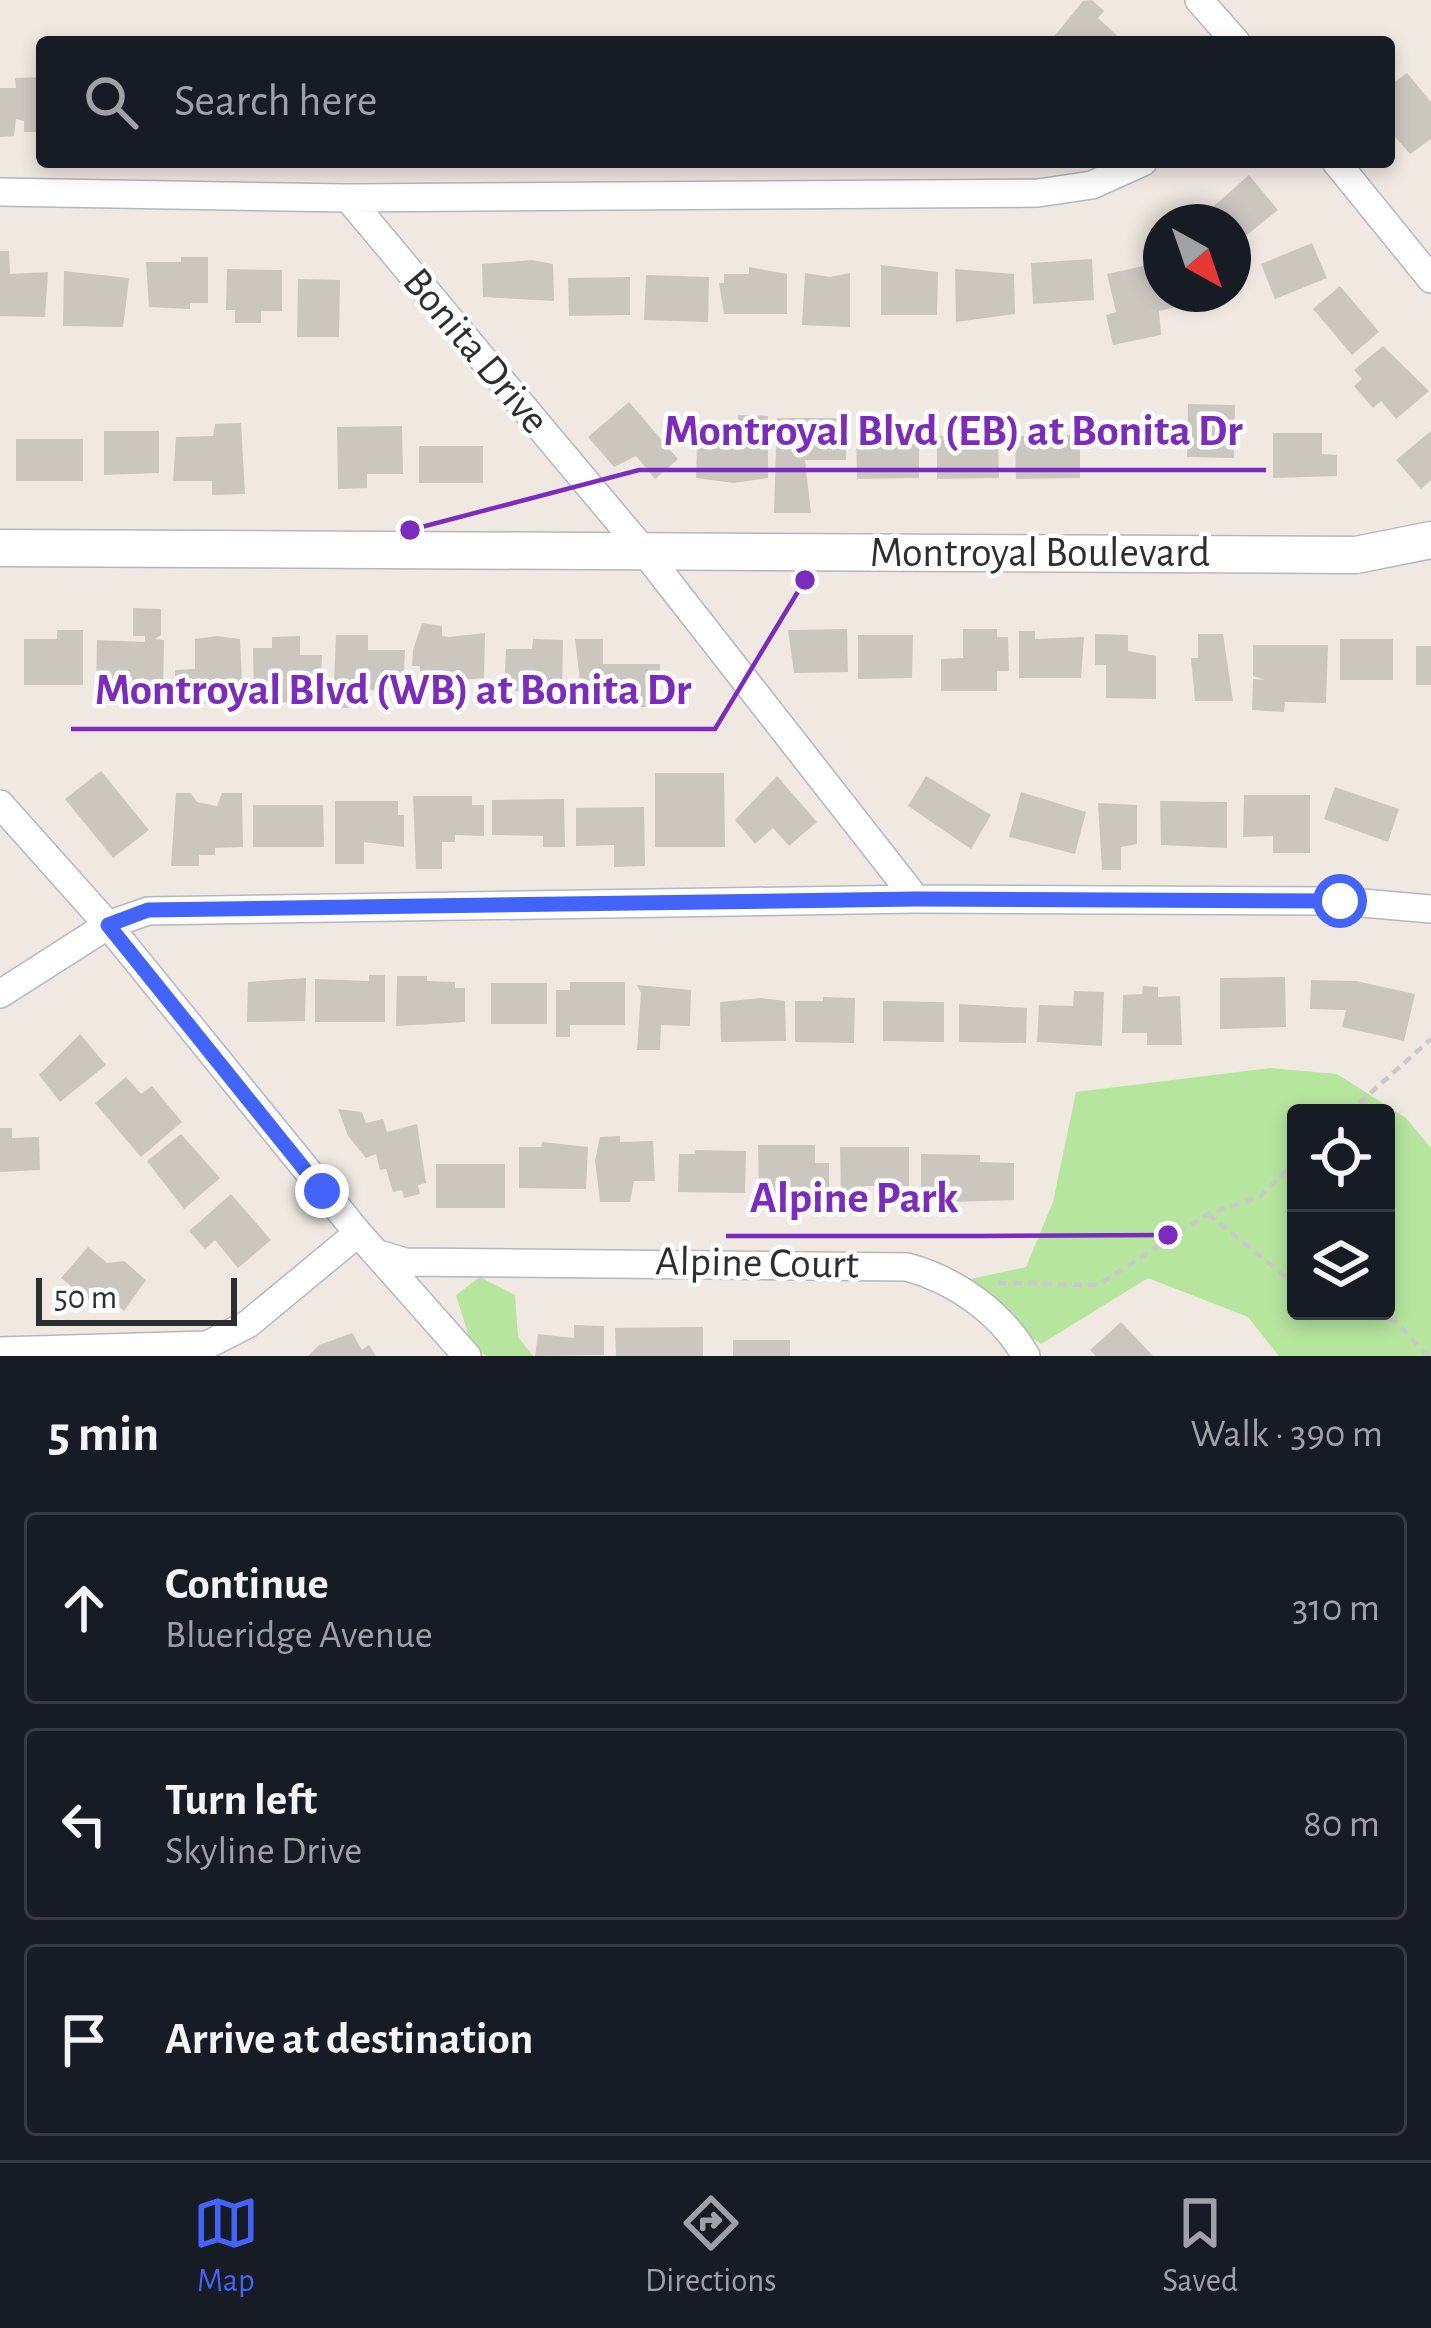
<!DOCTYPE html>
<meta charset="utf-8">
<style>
body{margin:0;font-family:"Alegreya Sans",sans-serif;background:#20242c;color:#f1f3f6}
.controls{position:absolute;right:36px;bottom:36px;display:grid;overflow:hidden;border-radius:12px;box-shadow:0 6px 18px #0003}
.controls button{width:108px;height:108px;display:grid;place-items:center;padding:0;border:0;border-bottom:3px solid #363941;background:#171b24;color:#f1f3f6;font:60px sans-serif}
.compass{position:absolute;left:1143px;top:204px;width:108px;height:108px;border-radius:50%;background:#171b24;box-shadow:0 6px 18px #0003;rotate:140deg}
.scale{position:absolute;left:36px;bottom:30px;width:201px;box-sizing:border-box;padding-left:12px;border:6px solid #2e2e2e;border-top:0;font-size:33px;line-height:42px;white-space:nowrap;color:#2e2e2e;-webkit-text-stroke:9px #fff;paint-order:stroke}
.stop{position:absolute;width:36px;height:36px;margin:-27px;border:9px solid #4264fb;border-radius:50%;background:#fff}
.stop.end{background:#4264fb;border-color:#fff;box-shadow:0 3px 12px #0008}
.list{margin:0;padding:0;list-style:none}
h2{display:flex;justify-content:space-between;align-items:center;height:156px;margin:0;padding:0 48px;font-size:51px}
h2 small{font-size:39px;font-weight:400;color:#9ea1a6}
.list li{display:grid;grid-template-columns:78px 1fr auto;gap:36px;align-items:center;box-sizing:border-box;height:192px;margin:0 24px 24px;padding:0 24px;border:3px solid #363941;border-radius:12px}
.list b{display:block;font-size:45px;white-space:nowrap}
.list p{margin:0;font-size:39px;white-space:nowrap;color:#9ea1a6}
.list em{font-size:39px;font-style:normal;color:#9ea1a6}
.icon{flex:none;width:66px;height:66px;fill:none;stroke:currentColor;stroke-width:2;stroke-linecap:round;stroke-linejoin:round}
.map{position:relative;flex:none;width:1431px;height:1356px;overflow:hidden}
.search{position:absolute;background:#171b24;box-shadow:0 6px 18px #0003;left:36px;right:36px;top:36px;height:132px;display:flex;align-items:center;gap:30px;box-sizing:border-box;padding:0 42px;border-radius:12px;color:#9ea1a6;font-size:45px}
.sheet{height:804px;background:#171b24}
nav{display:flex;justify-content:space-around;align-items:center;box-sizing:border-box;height:168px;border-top:3px solid #363941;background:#171b24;font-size:33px;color:#9ea1a6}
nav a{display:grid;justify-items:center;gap:6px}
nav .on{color:#4264fb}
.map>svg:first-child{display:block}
</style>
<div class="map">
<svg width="1431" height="1356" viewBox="0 0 1431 1356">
<rect width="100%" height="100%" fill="#efe9e1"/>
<path fill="#b6e59e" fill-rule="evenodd" d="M1270,1068L1337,1074L1406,1118L1431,1148V1356H1279L1248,1317L1148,1278L1041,1344L952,1283L1026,1267L1053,1202L1076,1092ZM1296,1113H1386V1311H1296Z
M480,1277L515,1295L518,1337L533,1356H487L472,1347L456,1295Z"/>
<path fill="#cbc7bf" d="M1092,0L1104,11L1098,18L1124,42L1052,39L1083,1Z
M1407,73L1431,102V139L1410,154L1389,130V86Z
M42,77V132H24V121L16,119L14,136L0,137V88H16L15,78Z
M1249,175L1278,210L1233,246V222H1196Z
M1312,243L1327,278L1275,299L1261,264Z
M0,251H9L10,274L48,272L45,317L0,316Z
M181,257H208V303H190V309L149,307L146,262H181Z
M1092,259L1094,300L1033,304L1031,263Z
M532,260L553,264L554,301L483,297L482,264Z
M1161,262V294H1189L1191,304L1159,311L1161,335L1113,345L1106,315L1116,312L1107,274Z
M881,265L938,272L937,315H881Z
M749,267L787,274V314H724L719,283H724V274H749Z
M227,269L282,270V311H261V323H235V310H226Z
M955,269L1014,274L1015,314L956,322Z
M64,271L129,278L123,327L63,326Z
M805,273L830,277L850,273V327L802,325Z
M646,275L709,277L708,322L644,320Z
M630,277V315L569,316L568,278Z
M298,279L340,280L339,337H297Z
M1340,286L1379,332L1352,355L1313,309Z
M1383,346L1429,391L1396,419L1381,401L1373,408L1354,386L1362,379L1354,370Z
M629,402L678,459L655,479L636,456L614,467L588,437Z
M1188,404L1235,405L1234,458L1187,457Z
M738,415L768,416V478L734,483L696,478L697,446H709L710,436L738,433Z
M777,418H846V460H805L811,513H774Z
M241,423L245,494L212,495V481H173L176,437L213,436L215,424Z
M402,426L403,474H367V488L338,489L337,427Z
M104,431H159V473L104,475Z
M1431,431V480L1421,489L1396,460Z
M1273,433H1322V454L1337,455V476L1273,478Z
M919,435V478L857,479L856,436Z
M998,435L999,478L937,479V436Z
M1080,435V478L1016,479L1015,436Z
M16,439H83V481H16Z
M419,446H483V483H419Z
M133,608L161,609V635L155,639L164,640L163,691L134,694L132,677L113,676V691L96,690L97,640L145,642V636H133Z
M422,623L442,626V636L449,637L485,633L484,678L440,682V676H420V666H412L413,650Z
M847,629L848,672L794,673L788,630Z
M963,629H997V637H1008L1009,671H997V691H941V659L963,658Z
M57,630H83V685H24V639H57Z
M1019,631H1035V639L1084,637L1081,678H1019Z
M1095,634L1128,635V651L1156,656V699L1106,698V665H1095Z
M1198,634H1223L1233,701H1195L1191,658H1198Z
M336,635H368V650H405L403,691L368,690V708H333Z
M858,635H913L912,678L858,679Z
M217,636L240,639L243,704L175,703V670L195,669V639Z
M300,636V655H322L320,699L254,705L253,648H272V637Z
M533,639L563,640L562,691H504L506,649H532Z
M575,639H603V664H660V707H583Z
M1340,639H1393V680H1340Z
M1253,645H1328L1326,703L1285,702L1284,712L1252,710L1253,679L1265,680L1253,676Z
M1416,646H1431V685H1416Z
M101,771L149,830L113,858L65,799Z
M655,773H724L725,847H655Z
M777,776L817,822L789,846L773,828L755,844L735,820Z
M926,776L991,815L971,849L908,806Z
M1335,787L1399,809L1388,842L1324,819Z
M1021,792L1086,812L1075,854L1009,837Z
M176,793H191L197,802L217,806L222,793H242L243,847L215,848V855H199V866H171Z
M1244,795H1310V853H1273V836L1243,837Z
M413,796H472V805H484V836L455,835V842H442V869H416Z
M564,799L565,847H543V836L492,835V800Z
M335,801H398V815H404V847L364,842V864H335Z
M1160,801L1227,802V848L1161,845Z
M1098,803L1137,805V844L1121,847V870H1102Z
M253,805H323L324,847H253Z
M644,807L645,866L614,867V845L576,846V808Z
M369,975H385V1022H315V979L369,981Z
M397,976H427V981L455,982V988H465V1022L396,1026Z
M1285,977L1286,1027L1220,1029V978Z
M306,978L305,1021L247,1022L248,982Z
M1311,980L1356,981L1415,994L1404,1041L1342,1027L1346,1010L1310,1009Z
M570,982H625V1025H570V1037H556V990H570Z
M491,983H547V1024H491Z
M637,985L691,990L690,1026L661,1025L660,1050H637L641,993Z
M1143,986L1158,987V997L1180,996L1182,1045H1147V1033H1122L1123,995L1142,994Z
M1074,991L1104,992L1102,1046L1037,1042L1039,1005L1073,1006Z
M823,997L855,998L854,1043L795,1042V1001H823Z
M761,998L785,1001L786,1041L721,1042L720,1002Z
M883,1001L944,1002V1042L883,1041Z
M959,1004L1027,1008L1026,1043L959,1042Z
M80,1034L106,1065L60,1102L39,1075Z
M126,1077L141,1094L152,1086L182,1122L141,1157L95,1103Z
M338,1109L362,1112L366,1123L383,1119L387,1132L417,1124L426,1183L418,1185L420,1194L404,1198L402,1190L393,1192L386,1169L380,1170L376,1154L366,1158L348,1136Z
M0,1128H12V1138L39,1137L40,1170L0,1172Z
M181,1134L220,1178L184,1209L147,1161Z
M620,1136V1142L653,1141L655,1181H634L630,1202H600L595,1161L600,1137Z
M542,1142L588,1147L586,1189L519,1188V1147H541Z
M758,1145H815V1163H829V1193L759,1194Z
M840,1147H909V1186H865V1199H841Z
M695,1150L746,1151L745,1193L678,1192L679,1154H695Z
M921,1154L980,1155V1162L1014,1163V1200L921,1203Z
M436,1164H505V1208H436Z
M231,1194L271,1240L238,1268L215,1240L205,1249L189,1231Z
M88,1247L107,1263L124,1261L146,1280L124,1311L113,1301L103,1312L61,1278Z
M1121,1322L1153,1356H1096L1090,1350Z
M574,1325L604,1326V1355L535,1356L538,1334L574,1338Z
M703,1327V1356H616L615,1328Z
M352,1333L362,1350L369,1345L376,1356H308L319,1345Z
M733,1340H790V1356H733Z"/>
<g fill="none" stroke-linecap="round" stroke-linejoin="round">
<g stroke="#b4b7c1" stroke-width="30">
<path id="minor" d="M1199,0L1236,42
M1336,162L1431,279
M0,192L348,198L1038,193L1092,185L1143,162
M348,198L643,550L916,899
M0,804L108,925L358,1233L467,1356
M0,994L108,925L148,911L916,899L1340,901L1431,909
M382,1255L405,1262L907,1267C955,1280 1001,1312 1026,1356
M0,1351L207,1345L248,1324L358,1233"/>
</g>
<g stroke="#b4b7c1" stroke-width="39">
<path id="tertiary" d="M0,548L1356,555L1431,540"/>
</g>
<path stroke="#c9c9c9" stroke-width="4.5" stroke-dasharray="9 6" stroke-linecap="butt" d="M1348,1113L1431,1039
M1208,1214L1296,1285
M998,1283L1098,1285L1208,1214L1260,1197L1296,1161
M1360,1311L1395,1321L1428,1356"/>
<use href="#minor" stroke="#fff" stroke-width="27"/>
<use href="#tertiary" stroke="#fff" stroke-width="36"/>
</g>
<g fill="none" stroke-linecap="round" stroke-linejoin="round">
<path stroke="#4264fb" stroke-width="15" d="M322,1191L108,925L148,910L916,899L1340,901"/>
</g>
<g text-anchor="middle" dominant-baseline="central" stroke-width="9" stroke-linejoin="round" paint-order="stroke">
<g font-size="42" fill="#2e2e2e" stroke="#fff">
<text transform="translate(476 351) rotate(50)">Bonita Drive</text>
<text x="1040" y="553">Montroyal Boulevard</text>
<text transform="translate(757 1263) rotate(1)">Alpine Court</text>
</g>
</g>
<path fill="none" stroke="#7b2cbf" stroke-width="4.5" d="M410 530L639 470H1266M805 580L715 729H71M1168 1235L982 1236H726"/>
<g fill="#7b2cbf" stroke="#fff" stroke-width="4.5">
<circle cx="410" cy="530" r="12"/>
<circle cx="805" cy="580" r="12"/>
<circle cx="1168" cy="1235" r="12"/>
</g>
<g font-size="45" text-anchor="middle" font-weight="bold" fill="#7b2cbf" stroke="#fff" stroke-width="9" stroke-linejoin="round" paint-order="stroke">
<text x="953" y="445">Montroyal Blvd (EB) at Bonita Dr</text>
<text x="393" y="704">Montroyal Blvd (WB) at Bonita Dr</text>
<text x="854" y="1212">Alpine Park</text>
</g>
</svg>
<div class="controls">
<button><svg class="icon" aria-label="locate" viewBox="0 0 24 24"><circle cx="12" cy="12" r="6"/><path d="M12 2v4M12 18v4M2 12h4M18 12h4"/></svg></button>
<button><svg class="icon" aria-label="layers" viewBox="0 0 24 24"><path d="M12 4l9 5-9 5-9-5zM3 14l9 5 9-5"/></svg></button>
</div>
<svg class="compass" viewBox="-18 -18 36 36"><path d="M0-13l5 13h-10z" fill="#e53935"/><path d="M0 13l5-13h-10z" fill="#9ea1a6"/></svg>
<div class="scale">50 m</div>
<div class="stop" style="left:1340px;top:901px"></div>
<div class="stop end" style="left:322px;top:1191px"></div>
<div class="search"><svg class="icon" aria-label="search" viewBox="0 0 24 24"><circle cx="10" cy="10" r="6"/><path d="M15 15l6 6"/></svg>Search here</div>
</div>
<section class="sheet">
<h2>5 min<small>Walk · 390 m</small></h2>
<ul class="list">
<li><svg class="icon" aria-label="ahead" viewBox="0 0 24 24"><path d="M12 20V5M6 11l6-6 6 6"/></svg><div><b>Continue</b><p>Blueridge Avenue</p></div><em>310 m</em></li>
<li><svg class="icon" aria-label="left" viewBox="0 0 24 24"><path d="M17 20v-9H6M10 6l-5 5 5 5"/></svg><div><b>Turn left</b><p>Skyline Drive</p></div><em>80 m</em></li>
<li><svg class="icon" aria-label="arrive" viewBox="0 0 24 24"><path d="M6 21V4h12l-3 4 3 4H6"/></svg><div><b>Arrive at destination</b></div></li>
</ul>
</section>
<nav>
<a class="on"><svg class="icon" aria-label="map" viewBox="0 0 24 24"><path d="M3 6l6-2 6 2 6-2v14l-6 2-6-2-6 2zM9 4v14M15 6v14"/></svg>Map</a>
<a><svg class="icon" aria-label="directions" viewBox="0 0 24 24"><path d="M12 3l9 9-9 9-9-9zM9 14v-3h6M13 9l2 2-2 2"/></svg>Directions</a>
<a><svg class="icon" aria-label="saved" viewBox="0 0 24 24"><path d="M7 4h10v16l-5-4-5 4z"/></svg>Saved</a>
</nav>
